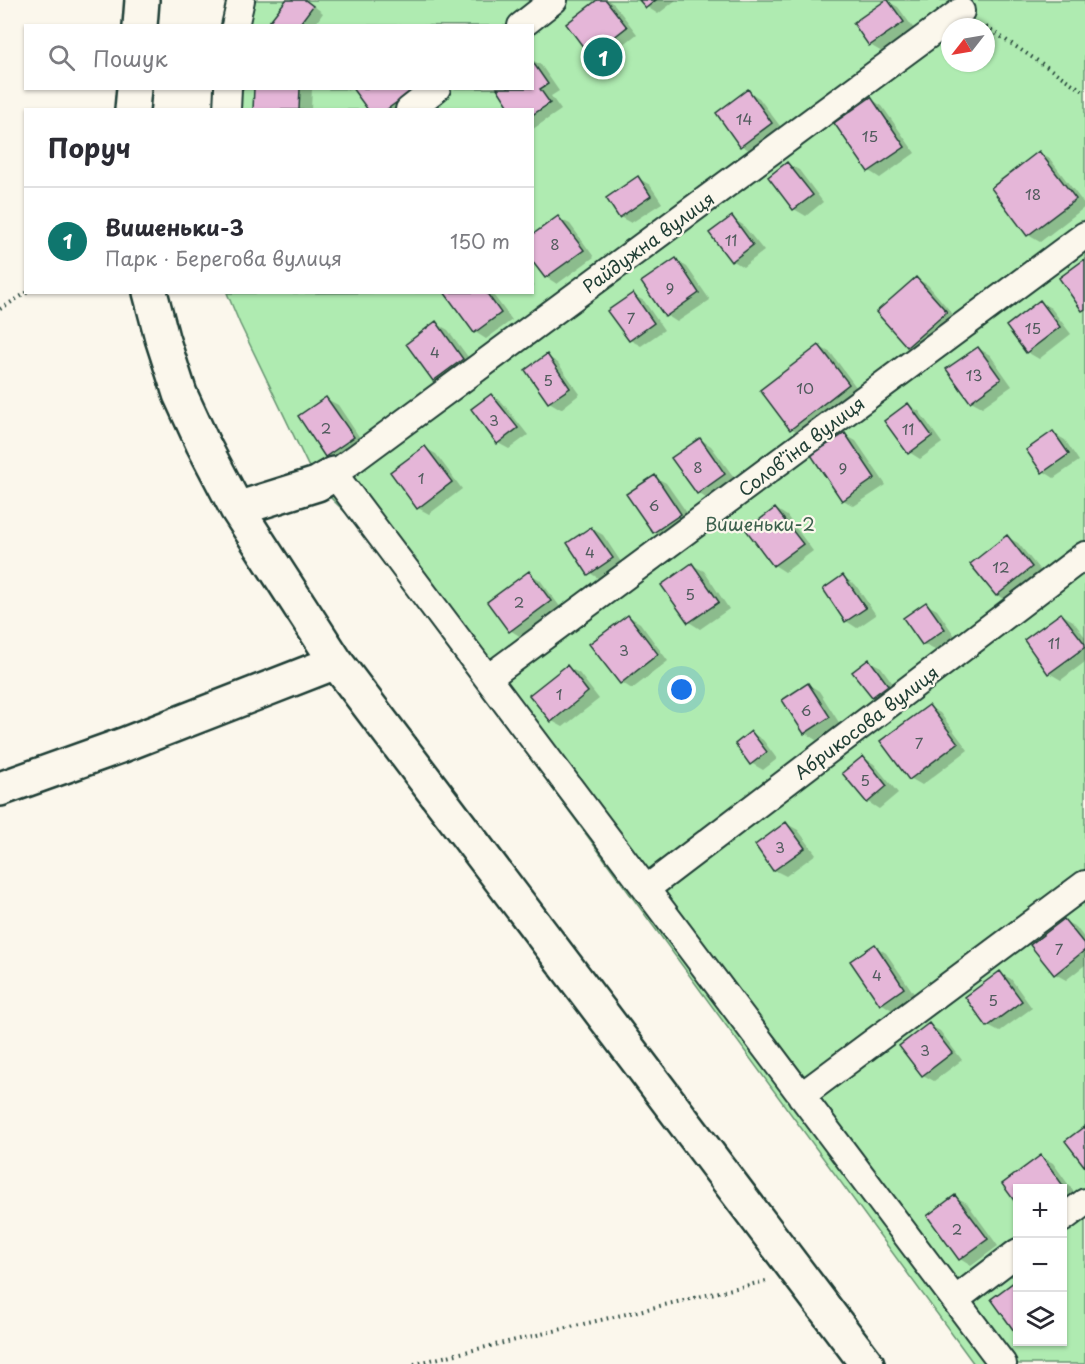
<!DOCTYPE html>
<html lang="uk">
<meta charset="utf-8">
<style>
body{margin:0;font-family:"Playpen Sans",sans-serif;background:#f2f2f3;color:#2b2b33}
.controls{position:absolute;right:18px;bottom:18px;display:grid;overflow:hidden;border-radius:0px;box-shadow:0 2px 4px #0004}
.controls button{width:54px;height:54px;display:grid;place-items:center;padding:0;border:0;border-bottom:2px solid #e1e1e2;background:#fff;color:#2b2b33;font:30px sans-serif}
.compass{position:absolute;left:941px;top:18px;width:54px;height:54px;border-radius:50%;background:#fff;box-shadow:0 2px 4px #0004;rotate:239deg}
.you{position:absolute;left:682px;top:690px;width:21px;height:21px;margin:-15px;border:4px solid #fff;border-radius:50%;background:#1a73e8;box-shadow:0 0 0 9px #1a73e833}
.badge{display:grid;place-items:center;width:39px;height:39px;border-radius:50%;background:#0f766e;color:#fff;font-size:20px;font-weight:700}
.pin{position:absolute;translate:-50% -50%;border:3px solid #fff;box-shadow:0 2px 6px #0006}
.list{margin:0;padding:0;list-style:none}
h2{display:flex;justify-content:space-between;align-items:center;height:78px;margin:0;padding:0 24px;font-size:26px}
h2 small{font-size:20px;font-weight:400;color:#7c7c81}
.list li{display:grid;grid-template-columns:39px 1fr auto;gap:18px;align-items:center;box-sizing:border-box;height:108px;padding:0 24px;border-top:2px solid #e1e1e2}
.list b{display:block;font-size:22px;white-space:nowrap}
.list p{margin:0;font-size:20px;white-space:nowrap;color:#7c7c81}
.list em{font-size:20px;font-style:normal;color:#7c7c81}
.icon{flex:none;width:33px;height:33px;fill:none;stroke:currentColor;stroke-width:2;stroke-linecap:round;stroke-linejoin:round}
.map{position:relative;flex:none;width:1085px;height:1364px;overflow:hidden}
.search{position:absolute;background:#fff;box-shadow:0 2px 4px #0004;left:24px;top:24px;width:510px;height:66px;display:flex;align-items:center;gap:15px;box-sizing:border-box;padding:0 21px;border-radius:0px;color:#7c7c81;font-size:22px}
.panel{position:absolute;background:#fff;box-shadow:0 2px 4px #0004;left:24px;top:108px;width:510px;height:186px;border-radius:0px}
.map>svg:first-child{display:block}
</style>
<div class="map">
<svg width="1085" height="1364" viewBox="0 0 1085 1364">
<rect width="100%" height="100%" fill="#fbf7ec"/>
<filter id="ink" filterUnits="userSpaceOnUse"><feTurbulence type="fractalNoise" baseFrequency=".0167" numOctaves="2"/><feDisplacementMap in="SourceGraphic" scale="12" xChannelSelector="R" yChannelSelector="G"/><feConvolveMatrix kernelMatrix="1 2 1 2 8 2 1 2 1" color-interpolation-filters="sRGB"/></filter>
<g filter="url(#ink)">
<path fill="#afebb1" stroke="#679472" stroke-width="1.5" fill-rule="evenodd" d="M230,0H1085V1364H974L364,531L317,484L240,324L227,293L532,292V110H213L215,89L532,88V26L224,25ZM950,27H986V63H950ZM1018,1188H1062V1342H1018Z"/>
<path fill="#0003" d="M288,0H306L323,13L314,26H276Z
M600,0H607L614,4L637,34L603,61L591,54Z
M641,0H676L658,14L647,7Z
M887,1L898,7L914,29L882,52L870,45L855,24Z
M532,60L541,65L559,91L551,96L561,110L533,129Z
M256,88H312L311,110H255Z
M354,88H420L406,110H369Z
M748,91L759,98L783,130L752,152L741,145Z
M871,99L882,106L915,153L880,178L869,171Z
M1039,153L1050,159L1085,205V207L1040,242L1028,235L993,188Z
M788,164L799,170L823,202L806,216L794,209L770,177Z
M638,178L650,185L662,203L631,223L620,217Z
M558,218L570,224L594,257L557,284L546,277Z
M732,218L743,225L764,251L743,267L732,260Z
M676,260L687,267L710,300L677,322L666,315Z
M917,279L928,285L957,319L919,352L908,346Z
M446,292H491L512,320L486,339L475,332Z
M633,295L644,301L664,330L641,346L630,340Z
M1040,302L1051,308L1071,334L1039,359L1027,352Z
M436,323L448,330L474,365L445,386L434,380Z
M820,347L831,353L859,391L802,435L791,428Z
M978,348L990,355L1012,386L982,407L971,401Z
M547,356L558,363L580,394L561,409L549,402L527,370Z
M491,395L502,402L528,435L509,449L498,443Z
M327,399L338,405L364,444L338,462L326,456Z
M908,405L919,411L942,443L920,459L909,452Z
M1053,433L1065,440L1079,461L1054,478L1043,471Z
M845,435L856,441L886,485L854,506L843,500Z
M700,439L711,446L736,480L709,500L698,493Z
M425,448L436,454L462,489L429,514L418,508Z
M655,477L666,483L692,520L666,539L654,532Z
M776,509L787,516L813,551L785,572L774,565Z
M591,528L603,535L623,565L601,580L590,573Z
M1007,537L1018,543L1043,574L1008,602L997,595Z
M692,565L704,571L729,609L700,629L689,622Z
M529,573L540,580L561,608L521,637L510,630Z
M843,577L855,584L876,615L857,628L846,621Z
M926,604L937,610L955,636L935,650L923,644Z
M1061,614L1073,621L1085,637V662L1061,680L1049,673L1026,640Z
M628,616L640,623L668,661L632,689L621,682Z
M869,661L881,667L899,692L884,703L873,696Z
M567,667L579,673L599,699L563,727L552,721Z
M808,684L819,691L840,724L816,740L805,733Z
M929,707L940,713L968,750L922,785L910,778Z
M752,733L763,740L777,759L763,770L751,763Z
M863,757L874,764L898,793L879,809L868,802Z
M787,824L798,830L816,854L786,876L774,870Z
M1064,921L1076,927L1085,939V965L1066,980L1055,974Z
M875,946L886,953L915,995L892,1010L881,1003Z
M1000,973L1011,979L1032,1008L999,1032L988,1026Z
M929,1025L940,1031L962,1060L934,1081L923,1075Z
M1042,1157L1053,1163L1078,1198L1062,1209V1188H1018L1004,1184Z
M956,1197L967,1203L998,1246L971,1266L960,1259Z"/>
<path fill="#e5b6d8" stroke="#1f3d34" stroke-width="1.5" d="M286,0H305L313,6L298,26H273L269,22Z
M597,0H606L627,27L590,56L566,24Z
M639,0H656L646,8Z
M886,0H888L904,22L869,46L853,23Z
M532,61L548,84L540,89L550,103L532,115V110H511L497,88H532Z
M254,88H300L299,110H253Z
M352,88H415V89L386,110H368Z
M748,89L772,123L740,147L716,113Z
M871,97L905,147L868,172L834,123Z
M1039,151L1076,199L1027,236L991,188Z
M787,162L813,195L793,210L768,177Z
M638,176L651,196L619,218L606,198Z
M558,216L584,250L545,278L532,261V235Z
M732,216L753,245L731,262L709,233Z
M676,258L699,293L665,317L641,282Z
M1085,259V309L1082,311L1059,278Z
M916,277L947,312L907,347L876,312Z
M444,292H486L501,313L474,333Z
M633,293L654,323L629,341L607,311Z
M1040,300L1060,327L1026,353L1006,326Z
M436,321L463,359L433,381L406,344Z
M819,345L849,384L790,430L760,390Z
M978,347L1001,379L970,402L946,369Z
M547,354L570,388L548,403L525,370Z
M491,394L518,428L497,444L471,409Z
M326,397L354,437L325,457L298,416Z
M908,403L932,436L908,454L884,421Z
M1053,431L1069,454L1042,473L1026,450Z
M845,433L875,478L842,501L811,455Z
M700,438L725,474L697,494L671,458Z
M425,446L452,482L417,509L390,472Z
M655,475L681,514L653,533L626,494Z
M775,508L803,544L773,566L746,530Z
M591,527L613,558L588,575L567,543Z
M1007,535L1032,567L996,596L970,564Z
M692,563L719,602L688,623L661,585Z
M529,571L551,601L509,632L487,602Z
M843,575L866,608L845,622L823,589Z
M926,602L945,629L922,645L903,618Z
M1061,613L1085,644V647L1048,674L1024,640Z
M628,615L658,654L620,684L589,644Z
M869,659L888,685L872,697L852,672Z
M567,665L588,692L551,722L529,695Z
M808,683L830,717L804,734L782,700Z
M929,705L958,743L909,780L880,741Z
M751,731L767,752L750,765L735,744Z
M863,756L887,786L867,803L842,773Z
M786,822L805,848L773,871L755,845Z
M1064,919L1085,945V950L1054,975L1030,945Z
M875,944L904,988L880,1005L850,961Z
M1000,971L1022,1001L987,1027L965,997Z
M929,1023L952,1053L922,1076L899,1046Z
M1085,1126V1167L1065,1141Z
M1041,1155L1067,1191L1062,1195V1188H1018V1206L1002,1184Z
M955,1195L988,1239L959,1260L927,1216Z
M1018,1279V1334L1017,1335L991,1299Z"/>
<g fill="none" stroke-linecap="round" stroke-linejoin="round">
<g stroke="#1f3d34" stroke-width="30">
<path id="street" d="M961,11L334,474L1003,1364
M235,26L241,0
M521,26L554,0
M227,110L228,88
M409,110L437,88
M488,678L1085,235
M646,889L1085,555
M801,1096L1085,884
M1062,1219L1085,1202
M955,1300L1018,1252"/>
</g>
<g stroke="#1f3d34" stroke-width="38">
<path id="secondary" d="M140,26L142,0
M132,110L134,88
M150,292L162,338L180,394L203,444L237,509L336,662L867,1364
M237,509L317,484L334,474
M0,789L123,745L336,662"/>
</g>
<path stroke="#1f3d34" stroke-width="4" stroke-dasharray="1.5 4.5" stroke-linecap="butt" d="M986,27L1085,92
M0,309L28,292
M414,1364L766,1281"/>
<use href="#street" stroke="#fbf7ec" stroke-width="26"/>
<use href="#secondary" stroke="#fbf7ec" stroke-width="33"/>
</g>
</g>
<g text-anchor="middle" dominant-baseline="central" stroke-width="4.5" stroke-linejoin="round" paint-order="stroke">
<g font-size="15" fill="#505b5d">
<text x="744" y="118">14</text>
<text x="870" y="135">15</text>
<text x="1033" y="193">18</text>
<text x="731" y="239">11</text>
<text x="555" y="243">8</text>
<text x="670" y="287">9</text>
<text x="631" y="317">7</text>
<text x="1033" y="327">15</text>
<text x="435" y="351">4</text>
<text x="974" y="374">13</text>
<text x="548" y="379">5</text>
<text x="805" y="387">10</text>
<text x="494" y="419">3</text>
<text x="326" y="427">2</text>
<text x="908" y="428">11</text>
<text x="698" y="466">8</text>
<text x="843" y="467">9</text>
<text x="421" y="477">1</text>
<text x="654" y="504">6</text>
<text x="590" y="551">4</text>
<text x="1001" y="566">12</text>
<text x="690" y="593">5</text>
<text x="519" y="601">2</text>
<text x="1054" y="642">11</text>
<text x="624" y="649">3</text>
<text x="559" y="693">1</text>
<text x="806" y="709">6</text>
<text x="919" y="742">7</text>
<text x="865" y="779">5</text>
<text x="780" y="846">3</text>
<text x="1059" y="948">7</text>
<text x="877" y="974">4</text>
<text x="993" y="999">5</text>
<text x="925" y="1049">3</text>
<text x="957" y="1228">2</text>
</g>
<g font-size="18" fill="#1f3d34" stroke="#fbf7ec">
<text transform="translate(648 242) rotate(-36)">Райдужна вулиця</text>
<text transform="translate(801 446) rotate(-37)">Соловʼїна вулиця</text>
<text transform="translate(866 722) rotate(-37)">Абрикосова вулиця</text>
</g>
<g font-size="18" fill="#3c604d" stroke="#fbf7ec">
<text x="760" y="523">Вишеньки-2</text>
</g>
</g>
</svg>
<div class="controls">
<button>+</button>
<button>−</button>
<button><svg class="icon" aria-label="layers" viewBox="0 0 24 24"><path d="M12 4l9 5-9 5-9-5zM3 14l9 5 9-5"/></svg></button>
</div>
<svg class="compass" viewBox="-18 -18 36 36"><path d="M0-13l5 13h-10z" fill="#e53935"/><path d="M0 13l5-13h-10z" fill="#7c7c81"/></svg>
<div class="you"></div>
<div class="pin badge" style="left:603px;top:57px">1</div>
<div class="search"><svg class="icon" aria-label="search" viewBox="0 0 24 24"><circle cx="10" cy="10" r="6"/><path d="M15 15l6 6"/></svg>Пошук</div>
<section class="panel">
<h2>Поруч<small></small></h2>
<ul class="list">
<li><span class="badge">1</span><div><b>Вишеньки-3</b><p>Парк · Берегова вулиця</p></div><em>150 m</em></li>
</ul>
</section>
</div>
